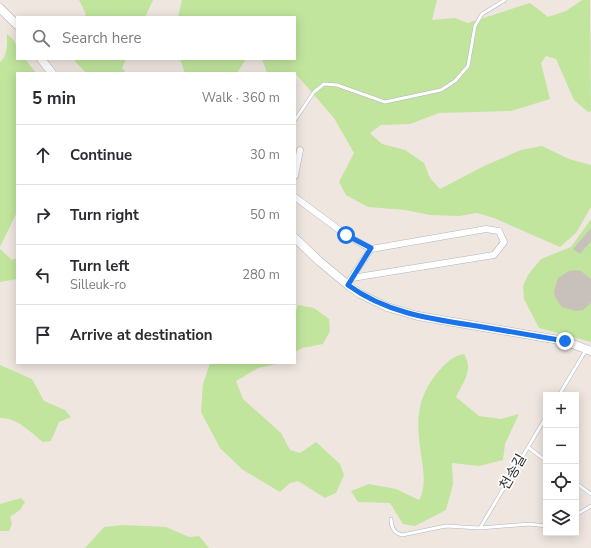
<!DOCTYPE html>
<meta charset="utf-8">
<style>
body{margin:0;font-family:"Nunito Sans","Noto Sans KR",sans-serif;background:#f7f7f7;color:#2b2b33}
.controls{position:absolute;right:12px;bottom:12px;display:grid;overflow:hidden;border-radius:0px;box-shadow:0 2px 10px #0003}
.controls button{width:36px;height:36px;display:grid;place-items:center;padding:0;border:0;border-bottom:1px solid #e1e1e2;background:#fff;color:#2b2b33;font:20px sans-serif}
.stop{position:absolute;width:12px;height:12px;margin:-9px;border:3px solid #1a73e8;border-radius:50%;background:#fff}
.stop.end{background:#1a73e8;border-color:#fff;box-shadow:0 1px 4px #0008}
.list{margin:0;padding:0;list-style:none}
h2{display:flex;justify-content:space-between;align-items:center;height:52px;margin:0;padding:0 16px;font-size:17px}
h2 small{font-size:13px;font-weight:400;color:#7c7c81}
.list li{display:grid;grid-template-columns:26px 1fr auto;gap:12px;align-items:center;box-sizing:border-box;height:60px;padding:0 16px;border-top:1px solid #e1e1e2}
.list b{display:block;font-size:15px;white-space:nowrap}
.list p{margin:0;font-size:13px;white-space:nowrap;color:#7c7c81}
.list em{font-size:13px;font-style:normal;color:#7c7c81}
.icon{flex:none;width:22px;height:22px;fill:none;stroke:currentColor;stroke-width:2;stroke-linecap:round;stroke-linejoin:round}
.map{position:relative;flex:none;width:591px;height:548px;overflow:hidden}
.search{position:absolute;background:#fff;box-shadow:0 2px 10px #0003;left:16px;top:16px;width:280px;height:44px;display:flex;align-items:center;gap:10px;box-sizing:border-box;padding:0 14px;border-radius:0px;color:#7c7c81;font-size:15px}
.panel{position:absolute;background:#fff;box-shadow:0 2px 10px #0003;left:16px;top:72px;width:280px;height:292px;border-radius:0px}
.map>svg:first-child{display:block}
</style>
<div class="map">
<svg width="591" height="548" viewBox="0 0 591 548">
<rect width="100%" height="100%" fill="#efe6e0"/>
<path fill="#c1e59d" d="M79,0H153L145,17H85L86,14Z
M182,0H437L432,20L455,18L468,23L530,3L548,17L566,11L582,0H590L591,111L588,112L574,100L556,59L546,56L541,63L550,99L511,111L439,113L410,124L381,125L370,133L382,144L405,150L424,163L430,178L440,189L484,166L521,150L542,146L569,159L591,165V207L576,233L560,247L494,218L477,213L459,216L430,215L405,210L368,207L346,195L339,182L354,153L334,118L295,73H267L262,59H295V17H178Z
M7,34C17,41 17,47 17,59H25L36,73H17V212L0,247V62C8,56 7,43 7,34Z
M73,59H126L122,68L126,73H86Z
M180,59H246L237,73H185Z
M591,219V342L539,328L524,299L523,286L528,275L541,259L571,247Z
M0,249L12,260L17,258V279L0,282Z
M298,305L314,308L329,319L330,331L323,344L302,348L295,352V314Z
M464,354C474,370 463,382 456,397L479,416L501,419L519,414L505,444L503,460L479,466L452,463L453,484L446,510L415,526L403,524L390,503L358,502L351,491L369,484L396,489L419,500C427,486 423,470 421,454C416,422 416,399 437,373C445,364 452,356 464,354Z
M210,363H281L258,368L236,381L243,399L281,433L290,450L300,453L316,442L340,464L344,475L336,493L325,498L298,481L290,483L280,492L243,470L220,448L201,412L203,384Z
M0,365L32,379L44,401L65,410L71,417L59,422L51,441L43,442C31,433 17,417 0,418Z
M21,498L25,502L20,510L10,517L12,524L9,531H0V504Z
M122,525L166,527L189,537L199,536L209,548H85L104,527Z"/>
<path fill="#c8c1bb" d="M591,228V241L580,254L573,249Z
M575,270L581,271L591,279V303L583,310L576,311L562,307L555,297L554,291L558,278L569,271Z"/>
<g fill="none" stroke-linecap="round" stroke-linejoin="round">
<g stroke="#b0b5bd" stroke-width="4">
<path id="lane" d="M295,120L314,92L324,84L337,85L385,102L441,90L455,81L468,66L475,26L482,14L505,0
M559,395L586,350
M528,447L546,461
M576,483L591,494
M576,515L591,506
M391,519C391,527 394,533 402,535L446,526L480,528L529,524L546,526
M480,528L546,417"/>
</g>
<g stroke="#b0b5bd" stroke-width="7">
<path id="street" d="M295,176L300,150
M295,197L346,235L371,249L486,229L499,231L504,242L494,255L352,278
M350,280L371,249"/>
</g>
<g stroke="#b0b5bd" stroke-width="9">
<path id="secondary" d="M0,8L17,25
M41,59L52,73
M295,238L319,261L348,285L360,294L387,307L418,316L565,341L591,351"/>
</g>
<use href="#lane" stroke="#fff" stroke-width="3"/>
<use href="#street" stroke="#fff" stroke-width="6"/>
<use href="#secondary" stroke="#fff" stroke-width="8"/>
</g>
<g fill="none" stroke-linecap="round" stroke-linejoin="round">
<path stroke="#1a73e8" stroke-width="5" d="M346,235L371,248L348,285C386,313 431,319 477,326C507,331 536,336 565,341"/>
</g>
<g text-anchor="middle" dominant-baseline="central" stroke-width="3.5" stroke-linejoin="round" paint-order="stroke">
<g font-size="14" fill="#2d2d2d" stroke="#fff">
<text transform="translate(513 472) rotate(-60)">천송길</text>
</g>
</g>
</svg>
<div class="controls">
<button>+</button>
<button>−</button>
<button><svg class="icon" aria-label="locate" viewBox="0 0 24 24"><circle cx="12" cy="12" r="6"/><path d="M12 2v4M12 18v4M2 12h4M18 12h4"/></svg></button>
<button><svg class="icon" aria-label="layers" viewBox="0 0 24 24"><path d="M12 4l9 5-9 5-9-5zM3 14l9 5 9-5"/></svg></button>
</div>
<div class="stop" style="left:346px;top:235px"></div>
<div class="stop end" style="left:565px;top:341px"></div>
<div class="search"><svg class="icon" aria-label="search" viewBox="0 0 24 24"><circle cx="10" cy="10" r="6"/><path d="M15 15l6 6"/></svg>Search here</div>
<section class="panel">
<h2>5 min<small>Walk · 360 m</small></h2>
<ul class="list">
<li><svg class="icon" aria-label="ahead" viewBox="0 0 24 24"><path d="M12 20V5M6 11l6-6 6 6"/></svg><div><b>Continue</b></div><em>30 m</em></li>
<li><svg class="icon" aria-label="right" viewBox="0 0 24 24"><path d="M7 20v-9h11M14 6l5 5-5 5"/></svg><div><b>Turn right</b></div><em>50 m</em></li>
<li><svg class="icon" aria-label="left" viewBox="0 0 24 24"><path d="M17 20v-9H6M10 6l-5 5 5 5"/></svg><div><b>Turn left</b><p>Silleuk-ro</p></div><em>280 m</em></li>
<li><svg class="icon" aria-label="arrive" viewBox="0 0 24 24"><path d="M6 21V4h12l-3 4 3 4H6"/></svg><div><b>Arrive at destination</b></div></li>
</ul>
</section>
</div>
